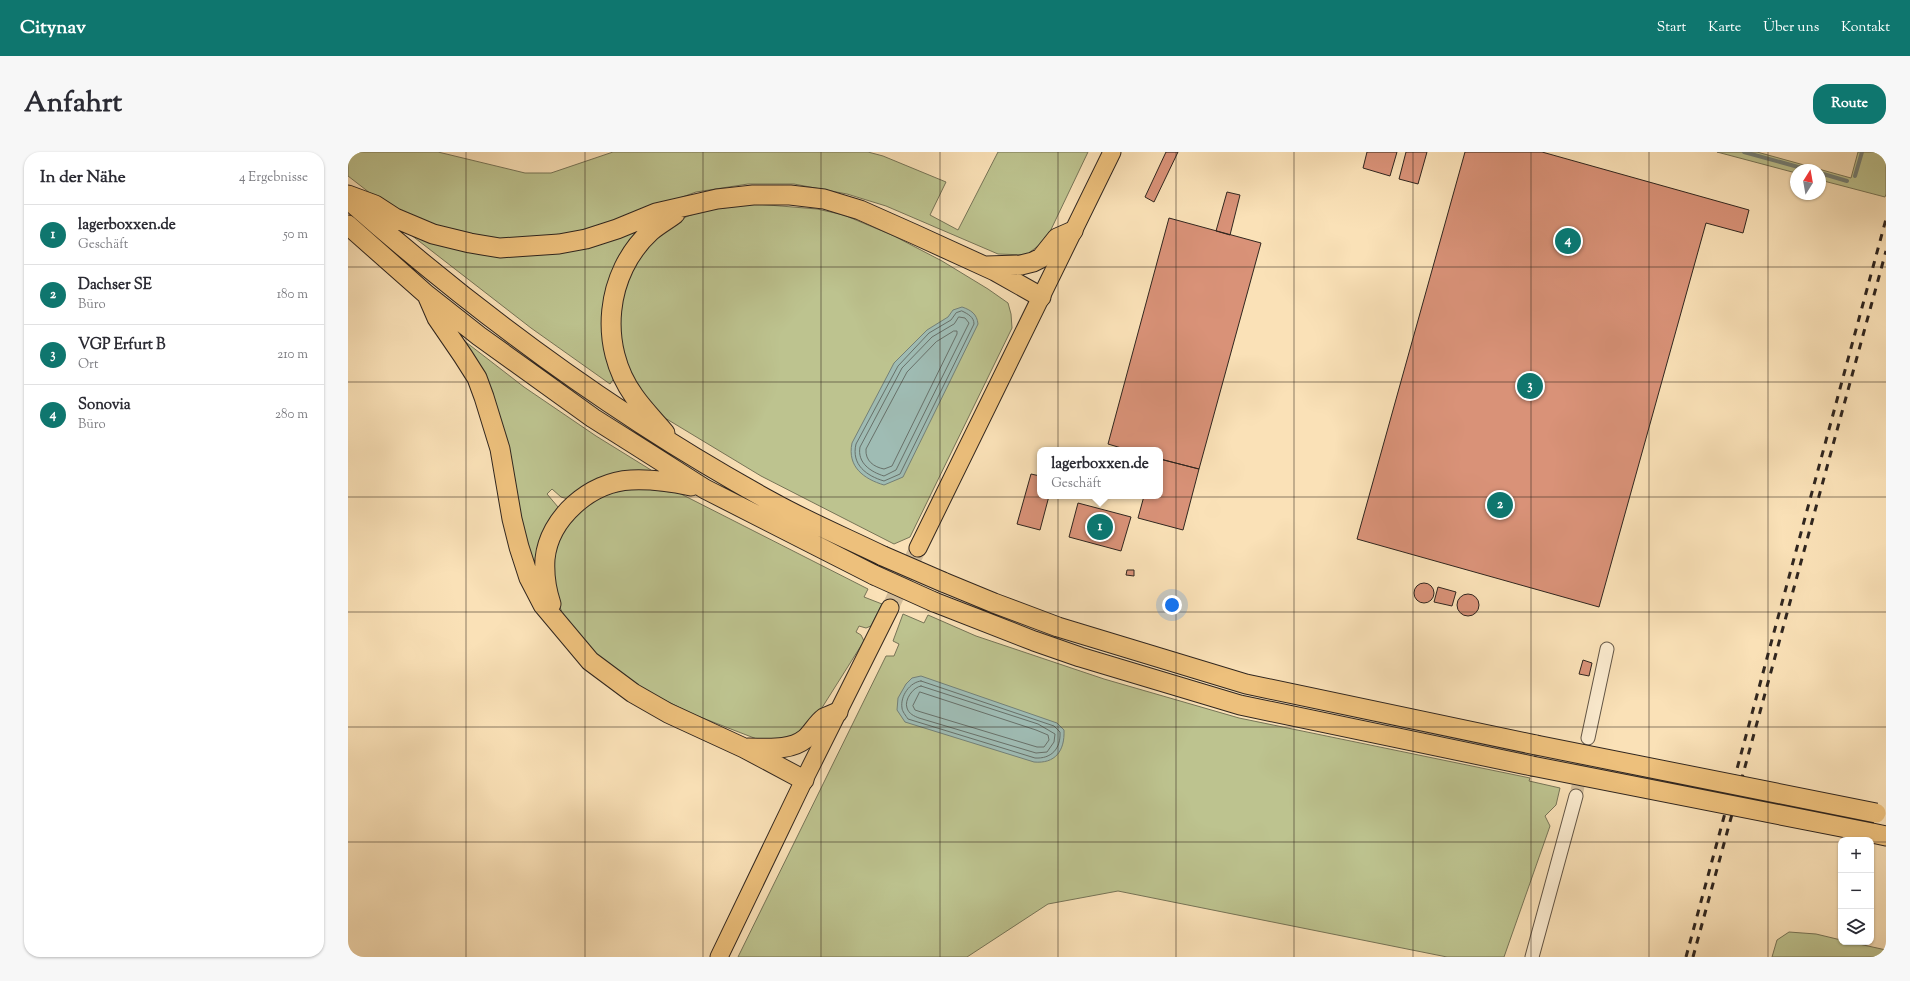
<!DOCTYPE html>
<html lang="de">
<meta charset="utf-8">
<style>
body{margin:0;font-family:"Sorts Mill Goudy",serif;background:#f7f7f7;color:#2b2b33}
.controls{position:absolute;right:12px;bottom:12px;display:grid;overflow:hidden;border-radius:8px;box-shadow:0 1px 3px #0004}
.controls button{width:36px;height:36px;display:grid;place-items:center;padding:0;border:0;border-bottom:1px solid #e1e1e2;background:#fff;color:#2b2b33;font:20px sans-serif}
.compass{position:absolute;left:1442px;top:12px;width:36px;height:36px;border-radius:50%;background:#fff;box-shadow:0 1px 3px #0004;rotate:11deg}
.you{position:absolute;left:824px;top:453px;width:14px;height:14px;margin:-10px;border:3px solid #fff;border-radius:50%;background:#1a73e8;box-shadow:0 0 0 6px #1a73e833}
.badge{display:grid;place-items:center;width:26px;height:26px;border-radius:50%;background:#0f766e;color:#fff;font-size:13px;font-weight:700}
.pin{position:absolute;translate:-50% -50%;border:2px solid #fff;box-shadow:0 1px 4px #0006}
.popup{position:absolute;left:689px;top:295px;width:126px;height:52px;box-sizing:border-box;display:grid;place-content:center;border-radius:8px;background:#fff;filter:drop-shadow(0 1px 3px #0005);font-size:13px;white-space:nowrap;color:#7c7c81}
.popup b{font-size:15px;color:#2b2b33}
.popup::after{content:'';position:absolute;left:50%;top:100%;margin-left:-8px;border:8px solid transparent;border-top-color:#fff}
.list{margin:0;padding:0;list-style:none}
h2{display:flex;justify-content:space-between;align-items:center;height:52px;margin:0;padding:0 16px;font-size:17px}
h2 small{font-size:13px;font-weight:400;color:#7c7c81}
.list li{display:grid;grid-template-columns:26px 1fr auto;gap:12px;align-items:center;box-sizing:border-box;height:60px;padding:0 16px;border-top:1px solid #e1e1e2}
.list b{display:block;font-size:15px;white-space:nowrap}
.list p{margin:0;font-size:13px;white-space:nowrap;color:#7c7c81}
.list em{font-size:13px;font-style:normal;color:#7c7c81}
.icon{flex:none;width:22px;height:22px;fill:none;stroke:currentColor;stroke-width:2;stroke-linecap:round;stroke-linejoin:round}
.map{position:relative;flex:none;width:1538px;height:805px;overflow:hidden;border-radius:16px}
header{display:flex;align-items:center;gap:24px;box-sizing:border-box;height:56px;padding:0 20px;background:#0f766e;color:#fff}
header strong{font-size:19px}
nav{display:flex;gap:22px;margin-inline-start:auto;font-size:14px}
.intro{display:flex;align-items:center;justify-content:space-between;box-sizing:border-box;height:96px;padding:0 24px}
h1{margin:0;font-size:28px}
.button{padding:10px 18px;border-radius:16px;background:#0f766e;color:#fff;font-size:14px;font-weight:700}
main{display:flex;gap:24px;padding:0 24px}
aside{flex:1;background:#fff;border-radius:16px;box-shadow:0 1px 3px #0004}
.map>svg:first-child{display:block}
</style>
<header>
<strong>Citynav</strong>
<nav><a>Start</a><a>Karte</a><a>Über uns</a><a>Kontakt</a></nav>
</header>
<div class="intro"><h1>Anfahrt</h1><a class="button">Route</a></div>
<main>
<aside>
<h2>In der Nähe<small>4 Ergebnisse</small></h2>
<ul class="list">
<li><span class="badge">1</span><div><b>lagerboxxen.de</b><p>Geschäft</p></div><em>50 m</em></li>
<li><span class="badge">2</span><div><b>Dachser SE</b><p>Büro</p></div><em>180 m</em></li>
<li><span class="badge">3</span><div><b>VGP Erfurt B</b><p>Ort</p></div><em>210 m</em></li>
<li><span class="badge">4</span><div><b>Sonovia</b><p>Büro</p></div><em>280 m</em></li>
</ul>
</aside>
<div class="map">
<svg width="1538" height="805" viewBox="0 0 1538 805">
<rect width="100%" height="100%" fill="#fae1b7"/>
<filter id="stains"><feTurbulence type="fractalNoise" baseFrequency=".005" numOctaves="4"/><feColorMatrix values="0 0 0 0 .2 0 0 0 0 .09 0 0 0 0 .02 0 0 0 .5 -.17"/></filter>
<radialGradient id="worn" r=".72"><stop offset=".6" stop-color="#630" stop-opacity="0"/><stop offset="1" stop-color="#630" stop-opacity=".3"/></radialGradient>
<path fill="#bdc38f" stroke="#767457" d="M0,0H90L177,21H203L265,0H520L535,4L598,30L582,63L610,78L650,0H740L698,88L678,103L650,102L538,54L499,42L446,32H400L348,40L245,78L210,85L150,87L88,75L55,62L31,48L0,24Z
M1369,0H1409L1503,26L1510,0H1538V42L1537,45L1472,28V18H1448V21Z
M408,52L469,57L496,63L546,84L594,109L640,137L660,151L663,162L664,176L562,385L546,392L413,324L317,266L291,240L273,202L272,144L295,97L324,72L340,64L358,58Z
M297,73L272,105L267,225L262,232L183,176L58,79L121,99Z
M110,184L176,235L248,284L303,318L302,321C269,319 245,324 220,347L213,345L204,337L199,342L210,355L209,360L191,427Z
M273,334L331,341L520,437L516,445L534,452L523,474L518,476L511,474L508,480L513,483L516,489L465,570L443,587L414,589L388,579L347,563L312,546L269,521L234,489L215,463L207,442L202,415L207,392L234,351Z
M555,462L576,471L580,463L628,484L756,527L891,566L1182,626L1181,629L1212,636L1208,653L1197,664L1202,674L1156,805H1099L770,739L700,752L619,805H390L538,504H546L551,492L545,489Z
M1441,780L1468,782L1493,788V790H1502L1538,798V805H1424L1429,788Z"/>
<path fill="#9fbcb4" stroke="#738078" d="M614,155C623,158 629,162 630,172L555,325L536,333C516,327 499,315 504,291L546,211L579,178L600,165L605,158Z
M573,524L709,571L716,578C717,599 707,612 686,610L557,570L549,558L550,546L558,532L564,526Z"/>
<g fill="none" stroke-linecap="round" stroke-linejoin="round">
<path stroke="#68716a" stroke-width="1" d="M614,159C620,162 626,165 626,172L552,322L536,329C519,324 503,313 508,292L550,214L581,181L603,168L608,161Z
M611,165L617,166L621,171L548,318L536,324C523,320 509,311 512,295L554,216L584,185L606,172Z
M606,179H609V182L544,314L536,317C526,315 517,309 518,297L559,220L588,190Z
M573,529L706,574L712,580C713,597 703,607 687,606L560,567C558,564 554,559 554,556C552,544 562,530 573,529Z
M573,534L690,572L707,582L706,590L699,600L688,601L571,566C566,564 561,562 559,556C556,548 565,535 573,534Z
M572,540L688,578L700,583L701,588L696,595H689L573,560L567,558L565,554Z"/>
<path stroke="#738078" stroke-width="4" d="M1396,0L1461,18
M1472,21L1499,29
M1507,24L1514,0"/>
</g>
<path fill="#d99278" stroke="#30261f" d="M818,0H830L806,50L797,45Z
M1019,0H1049L1042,24L1015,16Z
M1058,0H1079L1070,32L1051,27Z
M1117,0H1194L1401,58L1395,81L1358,71L1251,455L1009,387Z
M879,40L892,43L882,83L868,79Z
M821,66L913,91L851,317L812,307V298H780L760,292Z
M812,307L851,317L835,378L790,366L796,344H812Z
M683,322L692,324V344H701L692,378L669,372Z
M730,351L783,365L773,399L721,385Z
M779,418H786V424L778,423Z
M1066 441a10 10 0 1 1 20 0a10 10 0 1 1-20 0Z
M1090,435L1108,440L1104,454L1086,450Z
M1109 453a11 11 0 1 1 22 0a11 11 0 1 1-22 0Z
M1235,508L1244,511L1241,524L1231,522Z"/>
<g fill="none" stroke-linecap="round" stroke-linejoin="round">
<path stroke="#d2bc99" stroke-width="13" stroke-dasharray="13 6" stroke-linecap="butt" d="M1228,644L1238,595"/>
<path stroke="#d2bc99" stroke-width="17" stroke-dasharray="17 8" stroke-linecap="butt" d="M542,456L570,396"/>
<g stroke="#625545" stroke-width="15">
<path id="minor" d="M1240,586L1259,497
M1184,805L1228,644"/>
</g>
<g stroke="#30261f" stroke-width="19">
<path id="major" d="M570,396L764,0
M371,805L456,628L542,456"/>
</g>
<g stroke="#30261f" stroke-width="21">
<path id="highway" d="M0,43L27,53L47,66L85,82L122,91L152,96L211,92L238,87L269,77L308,61L369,47L405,43H442L476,47L512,58L566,82L647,119L693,145
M2,49C132,164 272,267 424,350C460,370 498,386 535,404
M0,73L79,143L131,184L245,266L357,337L526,423
M638,114L673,113L685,110L693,106L709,86L725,79
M79,143L89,166L115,204L129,226L136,245L152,297L164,367L171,395L181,426L195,453L242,509L285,541L320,561L396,596L456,628
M317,281C307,269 295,257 286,244C250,194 257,121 303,79C310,73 319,68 327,62
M595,430L646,451L710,475L898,532L1188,593
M586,450L686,489L732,505L892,553L1184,614
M203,452C198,437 196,423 197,407C201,366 242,330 283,328C303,327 324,330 343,334
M400,596C419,596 442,599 457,587C464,581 469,571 476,566C480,564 485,562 490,560
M1524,681L1538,684"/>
</g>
<use href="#minor" stroke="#fcecd0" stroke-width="13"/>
<use href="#major" stroke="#edc07c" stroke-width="17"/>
<use href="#highway" stroke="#edc07c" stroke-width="19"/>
<path stroke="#30261f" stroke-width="3" stroke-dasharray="7 7" stroke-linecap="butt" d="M1338,805L1538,67
M1345,805L1538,99"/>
<g stroke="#30261f" stroke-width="21" stroke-linecap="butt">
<path id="highway-bridge" d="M535,404L595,430
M526,423L586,450
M1188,593L1528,661
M1184,614L1524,681"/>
</g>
<use href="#highway-bridge" stroke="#edc07c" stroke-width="19"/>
</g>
<path fill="none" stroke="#30261f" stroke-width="1" stroke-opacity="0.55" d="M118,0V805M237,0V805M355,0V805M473,0V805M592,0V805M710,0V805M828,0V805M946,0V805M1065,0V805M1183,0V805M1301,0V805M1420,0V805M0,115H1538M0,230H1538M0,345H1538M0,460H1538M0,575H1538M0,690H1493M1523,690H1538"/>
<rect width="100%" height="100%" filter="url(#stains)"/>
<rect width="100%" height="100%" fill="url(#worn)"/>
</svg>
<div class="controls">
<button>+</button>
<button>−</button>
<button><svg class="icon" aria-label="layers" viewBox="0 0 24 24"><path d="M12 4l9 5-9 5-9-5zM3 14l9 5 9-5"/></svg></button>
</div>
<svg class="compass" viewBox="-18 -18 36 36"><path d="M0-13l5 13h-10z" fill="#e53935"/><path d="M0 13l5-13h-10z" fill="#7c7c81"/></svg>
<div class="you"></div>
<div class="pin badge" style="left:752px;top:375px">1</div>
<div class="popup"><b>lagerboxxen.de</b>Geschäft</div>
<div class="pin badge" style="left:1152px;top:353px">2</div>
<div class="pin badge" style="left:1182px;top:234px">3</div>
<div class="pin badge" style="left:1220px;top:89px">4</div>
</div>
</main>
